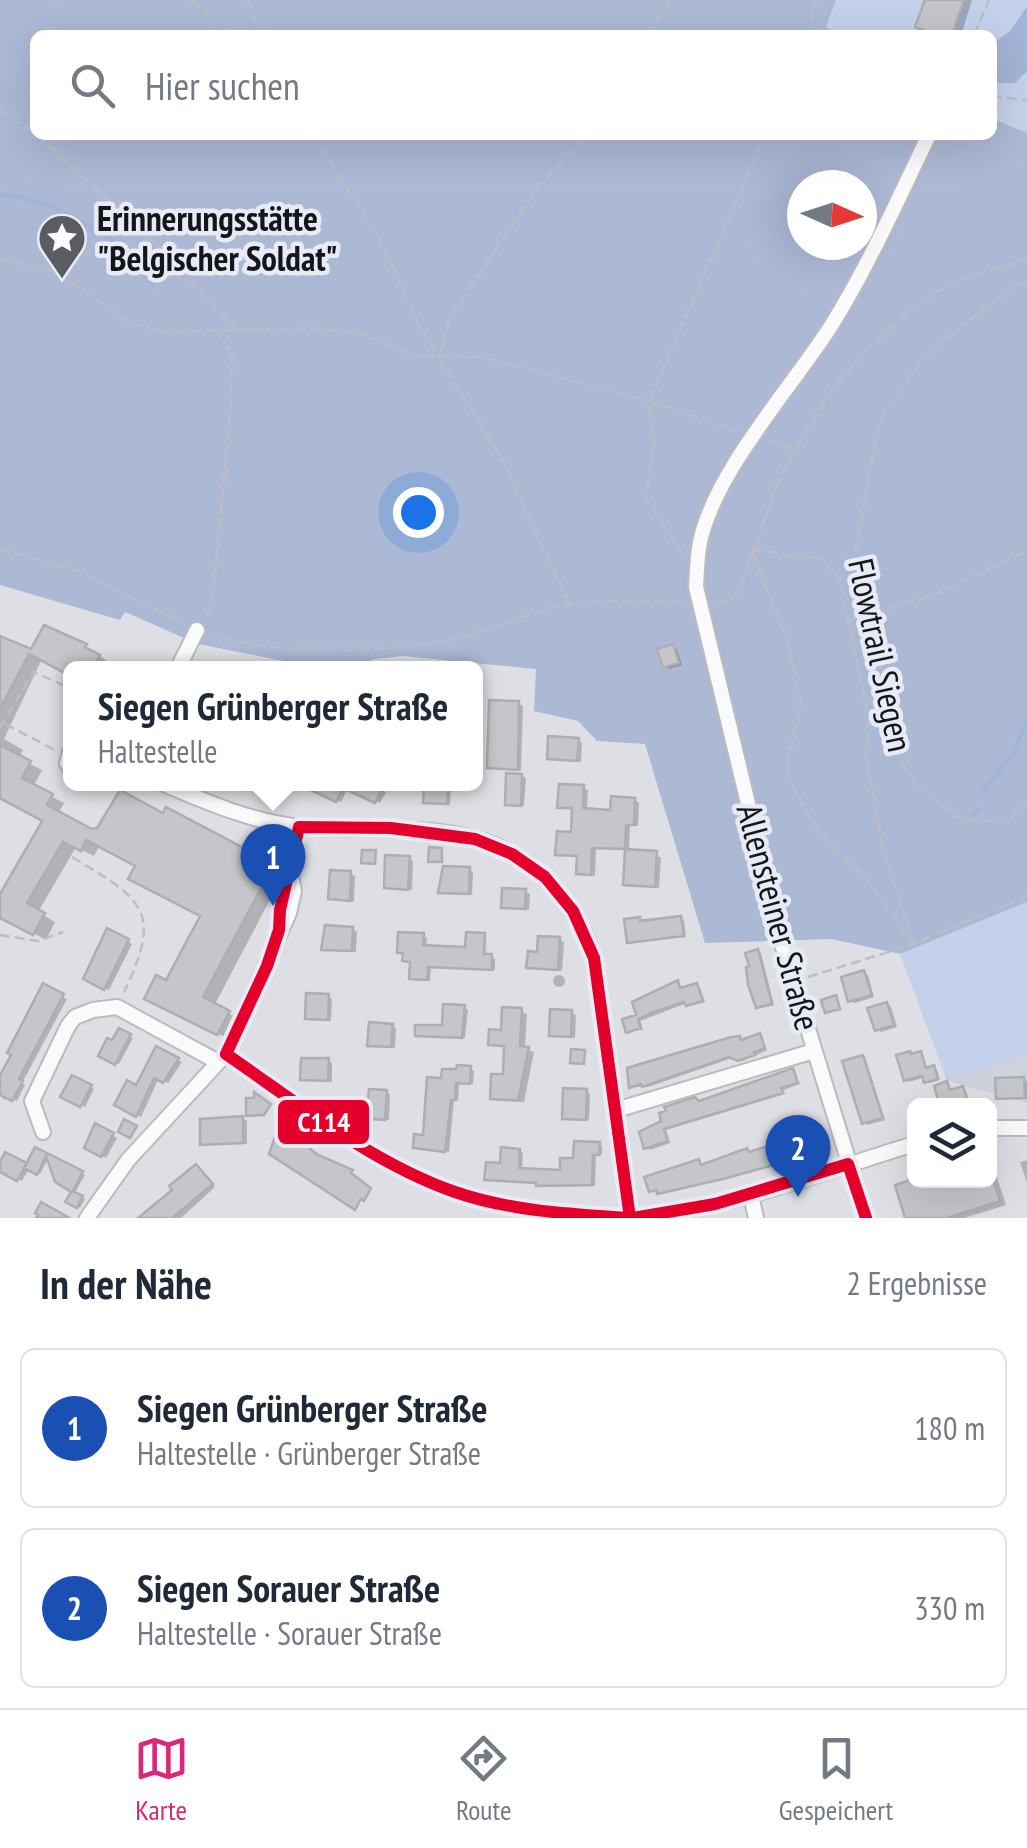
<!DOCTYPE html>
<html lang="de">
<meta charset="utf-8">
<style>
body{margin:0;font-family:"PT Sans Narrow",sans-serif;background:#f2f2f3;color:#1f2937}
.controls{position:absolute;right:30px;bottom:30px;display:grid;overflow:hidden;border-radius:15px;box-shadow:0 10px 40px #0002}
.controls button{width:90px;height:90px;display:grid;place-items:center;padding:0;border:0;border-bottom:2px solid #e0e1e3;background:#fff;color:#1f2937;font:50px sans-serif}
.compass{position:absolute;left:787px;top:170px;width:90px;height:90px;border-radius:50%;background:#fff;box-shadow:0 10px 40px #0002;rotate:93deg}
.you{position:absolute;left:418px;top:512px;width:35px;height:35px;margin:-25px;border:8px solid #fff;border-radius:50%;background:#1a73e8;box-shadow:0 0 0 15px #1a73e833}
.badge{display:grid;place-items:center;width:65px;height:65px;border-radius:50%;background:#db2777;color:#fff;font-size:32px;font-weight:700}
.pin{position:absolute;translate:-50% -82px;filter:drop-shadow(0 2px 5px #0008)}
.pin::after{content:'';position:absolute;top:52px;width:35px;height:30px;background:inherit;clip-path:polygon(0 0,100% 0,50% 100%)}
.popup{position:absolute;left:63px;top:661px;width:420px;height:130px;box-sizing:border-box;display:grid;place-content:center;border-radius:15px;background:#fff;filter:drop-shadow(0 2px 8px #0005);font-size:32px;white-space:nowrap;color:#747a83}
.popup b{font-size:38px;color:#1f2937}
.popup::after{content:'';position:absolute;left:50%;top:100%;margin-left:-20px;border:20px solid transparent;border-top-color:#fff}
.list{margin:0;padding:0;list-style:none}
h2{display:flex;justify-content:space-between;align-items:center;height:130px;margin:0;padding:0 40px;font-size:42px}
h2 small{font-size:32px;font-weight:400;color:#747a83}
.list li{display:grid;grid-template-columns:65px 1fr auto;gap:30px;align-items:center;box-sizing:border-box;height:160px;margin:0 20px 20px;padding:0 20px;border:2px solid #e0e1e3;border-radius:15px}
.list b{display:block;font-size:38px;white-space:nowrap}
.list p{margin:0;font-size:32px;white-space:nowrap;color:#747a83}
.list em{font-size:32px;font-style:normal;color:#747a83}
.icon{flex:none;width:55px;height:55px;fill:none;stroke:currentColor;stroke-width:2;stroke-linecap:round;stroke-linejoin:round}
.map{position:relative;flex:none;width:1027px;height:1218px;overflow:hidden}
.search{position:absolute;background:#fff;box-shadow:0 10px 40px #0002;left:30px;right:30px;top:30px;height:110px;display:flex;align-items:center;gap:25px;box-sizing:border-box;padding:0 35px;border-radius:15px;color:#747a83;font-size:38px}
.sheet{height:490px;background:#fff}
nav{display:flex;justify-content:space-around;align-items:center;box-sizing:border-box;height:140px;border-top:2px solid #e0e1e3;background:#fff;font-size:28px;color:#747a83}
nav a{display:grid;justify-items:center;gap:5px}
nav .on{color:#db2777}
.map>svg:first-child{display:block}
</style>
<div class="map">
<svg width="1027" height="1218" viewBox="0 0 1027 1218">
<rect width="100%" height="100%" fill="#dedfe4"/>
<path fill="#cdd2dd" d="M1027,1055V1103L947,1081Z"/>
<path fill="#c5d1ea" d="M836,0H1027V133L992,118V35H839L826,27Z
M1027,902V1055L947,1081L900,954Z"/>
<path fill="#acb9d5" fill-rule="evenodd" d="M0,0H836L826,27L839,35H35V135H992V118L1027,133V902L900,954L832,939L705,943L645,744L597,741L578,721L534,711L536,669L403,656L374,659L352,668L299,664L198,644L125,612L120,620L0,585ZM802,185H862V245H802Z"/>
<path fill="#a3b4d6" d="M1027,6V71L1015,83H992V44L1010,31Z"/>
<path fill="#0003" d="M928,0H972L961,35H937Z
M45,629L86,646L111,664L108,668H70V674L42,659L4,739L23,750L19,758L42,770L33,787L64,803L58,814L92,832L164,816L167,810L284,873L214,1006L241,1020L231,1040L159,1005L203,916L138,865L100,845L94,856L76,847L38,912L55,922L46,940L0,915V896L45,820L13,803L12,806L0,800V639L33,652Z
M673,647L677,649L682,665L669,669L665,666Z
M197,661L212,668H193Z
M518,703L523,706L521,771L494,769L490,767Z
M578,740L582,743L581,762L550,758Z
M522,776L526,778L524,806H511L507,804Z
M262,784H294L288,794Z
M309,784H333L345,789L348,784H369L386,792L380,803L348,788L341,802L308,786Z
M427,784H462L461,786H451L450,805L426,802Z
M583,788L588,790L587,811L613,812L635,800L639,803L638,826H630L629,852L661,857L659,888L625,884L627,850L596,849L595,876L578,873L579,857L558,853L573,835L574,810L560,806Z
M409,859L413,861L412,890L387,887Z
M469,870L473,872L472,895L441,891Z
M351,874L355,876L354,902L331,898Z
M525,892L530,894L529,910L503,906Z
M681,918L684,920L686,937L629,942L639,919Z
M353,929L357,932L356,952L323,949Z
M108,931L132,944L109,990L87,979Z
M423,936L427,938L426,948L486,966L487,937V956L495,959V970L431,968L430,981L416,980L412,978L413,962L405,960V954L400,951Z
M560,940L564,942L562,971L529,967Z
M758,952L761,953L774,1005L762,1008L759,1006L752,968Z
M864,973L868,975L874,997L855,1003L850,1001Z
M553 981a6 6 0 1 1 12 0a6 6 0 1 1-12 0Z
M677,983L682,990L700,988L705,1002L691,1006L687,1003L640,1021L643,1030L628,1031Z
M44,987L67,999L22,1083L25,1085L17,1101L9,1097L3,1100L0,1080Z
M328,997L332,999L331,1021L308,1018Z
M887,1005L891,1007L897,1027L881,1032L877,1029Z
M465,1008L468,1010L465,1038L417,1034L445,1028Z
M521,1011L527,1014L525,1049L534,1052L524,1102L498,1101L492,1098L505,1077L507,1047L491,1044Z
M571,1013L576,1015L575,1038L551,1035Z
M392,1026L396,1028L395,1048L370,1044Z
M120,1031L133,1038L119,1064L101,1055L114,1044Z
M760,1036L767,1050L743,1061L735,1057L648,1087H632L740,1039L744,1041Z
M157,1049L182,1062L168,1083L159,1078L141,1117L117,1104L137,1088Z
M920,1054L928,1070H937L940,1080L930,1083L925,1077L909,1082L906,1079Z
M863,1057L866,1060L885,1120L868,1125L864,1122Z
M328,1061L332,1063V1082L303,1079Z
M470,1069L474,1071L473,1084H459L458,1101L454,1100L449,1152L415,1147L425,1138L443,1080Z
M793,1071L800,1084L783,1090L785,1094L666,1130L670,1143L650,1150L646,1147L669,1113Z
M73,1078L94,1089L85,1107L64,1096Z
M1024,1080L1027,1082V1099L998,1098Z
M586,1091L590,1094L589,1120L565,1117Z
M386,1092L390,1094L389,1120L358,1117Z
M243,1119L247,1121V1144H202Z
M97,1127L117,1138L106,1158L88,1147Z
M810,1127L817,1143L794,1150L796,1157L789,1159L790,1162L663,1194L651,1190L699,1162L703,1167L747,1150L750,1152L784,1143Z
M599,1144L602,1146V1155H596L595,1186L542,1187L503,1165L519,1151L523,1153L522,1170L562,1172Z
M36,1150L49,1157L40,1174L29,1169L22,1181L0,1170L28,1166Z
M990,1156L1006,1205L964,1218H906L907,1178L914,1175V1180H990Z
M49,1157L85,1175L74,1194L85,1199L80,1208L69,1201L74,1191L57,1181Z
M1027,1160V1183L1020,1162Z
M197,1167L215,1187L181,1218H141L175,1190Z"/>
<g fill="none" stroke-linecap="round" stroke-linejoin="round">
<path stroke="#a3b4d6" stroke-width="5" d="M0,193L54,207L121,245L154,287
M984,790L1012,755L1027,722
M973,815L979,809"/>
</g>
<path fill="#c4c6c9" stroke="#acaeb1" stroke-width="2.5" d="M925,0H964L952,35H936L915,27Z
M44,625L87,644L85,647L100,655L93,668H70V676L29,654L0,709V636L31,649Z
M673,644L679,663L663,668L657,649Z
M489,700L519,701L518,770L487,768Z
M548,736L579,738L577,761L547,759Z
M0,745L31,761L22,778L53,794L47,805L92,829L97,828L120,790L163,813L166,807L274,864L203,997L230,1011L217,1035L144,999L156,975L166,980L200,916L128,879L135,866L86,840L81,851L63,842L27,903L45,913L33,935L0,918V894L42,821L0,798Z
M506,773L522,774L521,806L505,805Z
M298,784H376L383,787L375,803L343,788L336,802Z
M424,784H448L447,804L423,803Z
M559,784L584,785L583,808L610,810L611,796L635,798L634,825H626L625,849L657,851L655,887L623,885L625,849L592,848L591,875L576,874L577,856L555,855L557,831L571,832L572,808H557Z
M429,847L442,848V862H428Z
M362,850H376L375,864L361,863Z
M385,855L410,856L408,890L384,888Z
M443,866L470,867L469,894L438,893Z
M330,870L351,871L350,901L328,899Z
M502,888L526,889L525,909L501,908Z
M681,916L684,936L627,943L624,919L640,917V921Z
M325,925L353,927L352,951L321,950Z
M107,928L129,939L104,990L83,979Z
M398,932L424,933L423,945L465,947L466,932L485,933L484,954H492V970L428,967L427,980L409,979L410,962L402,961L403,953H397Z
M538,936L560,937L558,970L526,968L528,951L537,952Z
M758,949L772,1004L756,1008L748,985L746,967L749,966L745,953Z
M864,970L872,995L848,1002L841,977Z
M678,980L680,988L697,983L703,1001L686,1006L684,1002L654,1012L638,1019L641,1028L626,1033L622,1019L636,1015L632,1002Z
M43,983L64,994L19,1079L23,1081L12,1101L0,1095V1075L11,1055L7,1053Z
M306,993L329,994L328,1020L305,1019Z
M836,995L840,1009L825,1013L821,1000Z
M887,1002L894,1025L875,1031L867,1008Z
M443,1004L465,1005L462,1038L415,1036V1025H442Z
M502,1007L522,1008L520,1046L529,1047L518,1100L490,1099L491,1074H503L504,1046L488,1045L489,1029L501,1030Z
M550,1009L572,1010L571,1037L549,1036Z
M369,1022L393,1024L391,1047L367,1046Z
M119,1028L131,1034L115,1065L98,1056L107,1038L112,1040Z
M760,1033L765,1048L754,1052L755,1055L738,1061L729,1057L642,1087L641,1084L629,1088L627,1068L731,1037L740,1036L741,1040Z
M156,1046L179,1058L163,1083L154,1078L136,1117L114,1105L127,1080L136,1085Z
M571,1049L585,1050L584,1064L570,1063Z
M910,1051L911,1054L921,1051L926,1068L934,1065L938,1079L924,1083L922,1076L904,1081L896,1055Z
M863,1055L883,1118L862,1124L842,1061Z
M301,1058H329L328,1081L300,1080Z
M457,1065L471,1066L470,1084L456,1083L455,1100H451L445,1152L413,1148L414,1134L423,1135L427,1077L441,1078L442,1069H456Z
M793,1068L798,1083L781,1088L783,1093L664,1129L668,1141L644,1149L639,1132L661,1121L659,1113L666,1111L664,1107L695,1097L699,1101Z
M72,1075L92,1085L80,1107L60,1097Z
M1024,1077L1025,1098L996,1099L995,1078Z
M947,1081L950,1090L963,1086L967,1098L954,1102L955,1106H940L934,1086Z
M563,1088L587,1089L586,1120L562,1119Z
M369,1089L387,1090L385,1120L355,1118L356,1100H368Z
M254,1092L271,1104L264,1115L246,1116V1098H254Z
M243,1116V1143L200,1145V1119Z
M124,1119L137,1126L130,1138L118,1132Z
M95,1123L114,1133L101,1157L84,1148Z
M810,1124L815,1141L792,1149L794,1156L787,1158L788,1161L723,1179L657,1194L656,1190L649,1192L644,1177L699,1159L701,1165L747,1148L749,1152L781,1142L780,1138L787,1135L786,1132Z
M278,1128L301,1136L299,1139L312,1146L310,1149L318,1155L353,1170L351,1173L371,1188L364,1201L361,1199L355,1210L269,1154Z
M574,1141L600,1142L599,1155H593L592,1185L536,1186V1183L484,1180L486,1162L500,1163L501,1147L520,1149L519,1168L560,1170V1158H573Z
M35,1147L83,1171L73,1191L83,1196L77,1208L65,1202L71,1192L55,1182L46,1156L37,1175L24,1168Z
M5,1152L27,1163L17,1181L0,1172V1162Z
M196,1164L213,1184L172,1218H138L172,1190L169,1186Z
M910,1180H993L1000,1201L947,1218H905L895,1185Z
M41,1202L70,1218H36L38,1215L35,1213Z"/>
<g fill="none" stroke-linecap="round" stroke-linejoin="round">
<g stroke="#b9bbbf" stroke-width="18">
<path id="minor" d="M178,668L197,630
M70,752L67,763L70,768
M164,784C206,802 255,823 302,827C398,835 495,809 562,898C577,918 587,934 594,958L630,1218
M280,919L299,827
M226,1054C299,1102 371,1163 455,1192C510,1211 570,1214 628,1218
M616,1110L814,1051
M990,1128H1027
M43,1132L32,1101L68,1026L75,1017L93,1010L117,1007L218,1062
M751,1195L756,1218
M87,1218L128,1160L226,1054L289,913L294,891L290,872
M633,1218C730,1209 822,1172 914,1144
M866,1218L781,941L696,587C697,572 697,557 700,542C715,471 792,387 831,326C869,265 898,199 929,135"/>
</g>
<path stroke="#bdbec1" stroke-width="2.5" stroke-dasharray="10 5" stroke-linecap="butt" d="M191,0L234,35
M248,0L260,35
M814,26L830,35
M649,35L670,0
M808,35L816,0
M974,35L989,0
M992,96L1027,100
M0,110L35,133
M37,135L156,244L236,329
M313,135L376,232L421,328L502,459L569,602
M0,258L56,272L128,322L165,332L308,328L362,334L413,356L482,357L649,401L737,431
M1027,282L1015,285L925,355L879,421L854,557L879,654L893,737L901,763L921,787L955,817L981,821H1008L1027,803
M439,357L450,317L538,187L586,135
M769,441L795,448
M752,548L796,557L820,558L840,580L869,720L866,754L882,843L913,944
M0,549L78,571L185,624
M682,554L646,498L654,444L649,401L765,135
M753,554L787,639L801,702L786,771L806,811L833,848L867,878L909,939
M718,605L739,592L780,476L828,395L876,340L932,294L973,275L1027,260
M206,616L212,607L231,402L232,355L218,331
M847,622L936,594L1027,551
M211,634C281,658 397,654 469,635C503,626 538,608 572,604C605,600 639,602 672,601L684,606
M5,724L55,750
M0,728L33,672L70,688
M72,857C142,899 164,910 124,992
M0,935L38,941L63,932
M808,977L905,947L1027,896"/>
<use href="#minor" stroke="#fafafb" stroke-width="14"/>
<g stroke="#e7ebf5" stroke-width="20">
<path id="bus-1" d="M628,1218C570,1214 510,1211 455,1192C370,1162 299,1104 226,1054L267,966L279,930L280,910L299,827L391,828L475,839L512,854L545,877L573,911L594,958L630,1218
M633,1218L715,1204L848,1164L866,1218"/>
</g>
<use href="#bus-1" stroke="#e4002b" stroke-width="12"/>
</g>
<defs>
<g id="sight-pin" transform="scale(2.5)"><path d="M0 17L-7.5 6A9.5 9.5 0 1 1 7.5 6Z" fill="#5b5c61" stroke="#e7ebf5"/><path d="M0-6L1.8-2.2L6-1.7L2.9 1.2L3.7 5.4L0 3.3L-3.7 5.4L-2.9 1.2L-6-1.7L-1.8-2.2Z" fill="#fff"/></g>
</defs>
<g fill-rule="evenodd">
<use href="#sight-pin" x="62" y="238"/>
</g>
<g text-anchor="middle" dominant-baseline="central" stroke-width="9" stroke-linejoin="round" paint-order="stroke">
<g font-size="35" font-weight="bold" fill="#15161a" stroke="#e7ebf5" text-anchor="start">
<text x="97" y="218">Erinnerungsstätte<tspan x="97" dy="40">"Belgischer Soldat"</tspan></text>
</g>
<g font-size="35" fill="#15161a" stroke="#e7ebf5">
<text transform="translate(881 655) rotate(78)">Flowtrail Siegen</text>
<text transform="translate(779 917) rotate(75)">Allensteiner Straße</text>
</g>
</g>
<rect stroke="#e7ebf5" stroke-width="4" x="276" y="1098" width="95" height="48" rx="10" fill="#e4002b"/>
<g font-size="28" text-anchor="middle" font-weight="bold" fill="#fff">
<text x="324" y="1132">C114</text>
</g>
</svg>
<div class="controls">
<button><svg class="icon" aria-label="layers" viewBox="0 0 24 24"><path d="M12 4l9 5-9 5-9-5zM3 14l9 5 9-5"/></svg></button>
</div>
<svg class="compass" viewBox="-18 -18 36 36"><path d="M0-13l5 13h-10z" fill="#e53935"/><path d="M0 13l5-13h-10z" fill="#747a83"/></svg>
<div class="you"></div>
<div class="pin badge" style="left:273px;top:906px;background:#1a4fb4">1</div>
<div class="popup"><b>Siegen Grünberger Straße</b>Haltestelle</div>
<div class="pin badge" style="left:798px;top:1197px;background:#1a4fb4">2</div>
<div class="search"><svg class="icon" aria-label="search" viewBox="0 0 24 24"><circle cx="10" cy="10" r="6"/><path d="M15 15l6 6"/></svg>Hier suchen</div>
</div>
<section class="sheet">
<h2>In der Nähe<small>2 Ergebnisse</small></h2>
<ul class="list">
<li><span class="badge" style="background:#1a4fb4">1</span><div><b>Siegen Grünberger Straße</b><p>Haltestelle · Grünberger Straße</p></div><em>180 m</em></li>
<li><span class="badge" style="background:#1a4fb4">2</span><div><b>Siegen Sorauer Straße</b><p>Haltestelle · Sorauer Straße</p></div><em>330 m</em></li>
</ul>
</section>
<nav>
<a class="on"><svg class="icon" aria-label="map" viewBox="0 0 24 24"><path d="M3 6l6-2 6 2 6-2v14l-6 2-6-2-6 2zM9 4v14M15 6v14"/></svg>Karte</a>
<a><svg class="icon" aria-label="directions" viewBox="0 0 24 24"><path d="M12 3l9 9-9 9-9-9zM9 14v-3h6M13 9l2 2-2 2"/></svg>Route</a>
<a><svg class="icon" aria-label="saved" viewBox="0 0 24 24"><path d="M7 4h10v16l-5-4-5 4z"/></svg>Gespeichert</a>
</nav>
